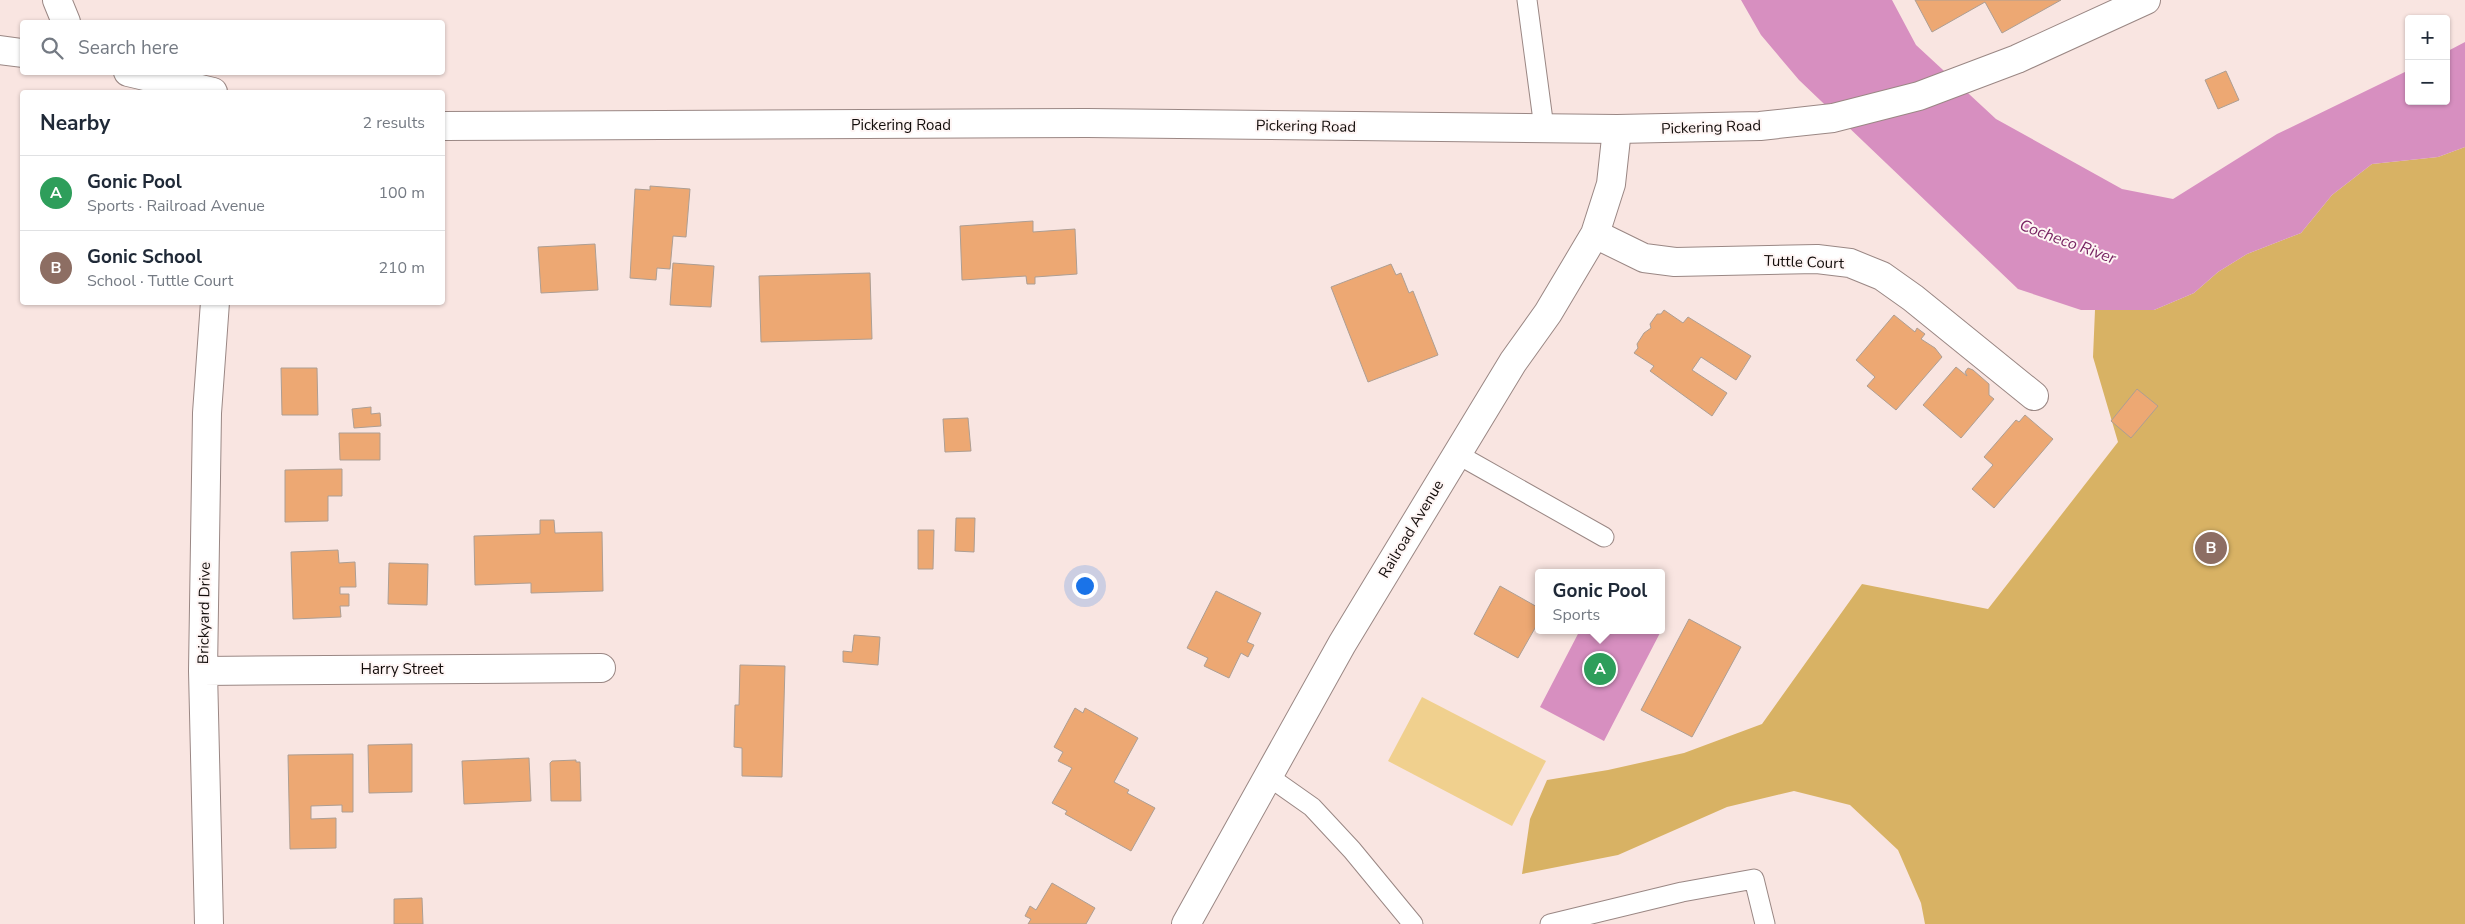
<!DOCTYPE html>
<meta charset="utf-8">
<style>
body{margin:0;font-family:"Nunito Sans",sans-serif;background:#f6f6f7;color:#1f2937}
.controls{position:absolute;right:15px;top:15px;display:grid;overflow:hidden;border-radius:5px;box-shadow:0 1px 4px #0004}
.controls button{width:45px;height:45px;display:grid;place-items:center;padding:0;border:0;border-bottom:1px solid #e0e1e3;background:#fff;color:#1f2937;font:25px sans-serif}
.you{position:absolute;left:1084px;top:585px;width:18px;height:18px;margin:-12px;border:4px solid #fff;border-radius:50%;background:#1a73e8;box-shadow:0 0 0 8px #1a73e833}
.badge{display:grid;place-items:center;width:32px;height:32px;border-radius:50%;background:#d93025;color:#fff;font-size:16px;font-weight:700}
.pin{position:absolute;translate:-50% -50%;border:2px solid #fff;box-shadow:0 1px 5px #0006}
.popup{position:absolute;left:1535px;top:569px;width:130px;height:65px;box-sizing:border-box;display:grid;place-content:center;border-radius:5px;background:#fff;filter:drop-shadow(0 1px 4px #0005);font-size:16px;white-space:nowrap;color:#747a83}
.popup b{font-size:19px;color:#1f2937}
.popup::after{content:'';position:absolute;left:50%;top:100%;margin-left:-10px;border:10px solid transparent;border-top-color:#fff}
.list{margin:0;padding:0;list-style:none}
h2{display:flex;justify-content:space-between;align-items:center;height:65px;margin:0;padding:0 20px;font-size:21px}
h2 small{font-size:16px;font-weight:400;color:#747a83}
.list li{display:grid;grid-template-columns:32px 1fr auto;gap:15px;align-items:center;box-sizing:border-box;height:75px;padding:0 20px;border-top:1px solid #e0e1e3}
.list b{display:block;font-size:19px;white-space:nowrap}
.list p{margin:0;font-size:16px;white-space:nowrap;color:#747a83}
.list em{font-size:16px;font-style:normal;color:#747a83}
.icon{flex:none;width:28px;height:28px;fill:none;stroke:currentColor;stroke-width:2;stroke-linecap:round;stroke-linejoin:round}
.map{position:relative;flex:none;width:2465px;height:924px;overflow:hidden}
.search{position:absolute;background:#fff;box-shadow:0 1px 4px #0004;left:20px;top:20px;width:425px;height:55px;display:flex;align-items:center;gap:12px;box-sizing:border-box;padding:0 18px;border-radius:5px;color:#747a83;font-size:19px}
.panel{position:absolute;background:#fff;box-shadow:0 1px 4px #0004;left:20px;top:90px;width:425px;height:215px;border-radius:5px}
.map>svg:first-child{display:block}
</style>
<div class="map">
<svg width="2465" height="924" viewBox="0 0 2465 924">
<rect width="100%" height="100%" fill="#f9e5e1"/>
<path fill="#f0d08e" d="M 1422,697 L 1546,761 L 1512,826 L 1388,761 Z"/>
<path fill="#d8b264" d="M 2465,147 L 2465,924 L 1925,924 L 1921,903 L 1898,850 L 1850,805 L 1794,791 L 1727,807 L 1618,855 L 1522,874 L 1530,819 L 1547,780 L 1608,770 L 1684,753 L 1762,724 L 1862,584 L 1988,609 L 2118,442 L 2093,357 L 2095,310 L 2154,310 L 2194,293 L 2218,272 L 2247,254 L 2301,233 L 2332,195 L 2372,164 L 2438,157 Z"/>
<path fill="#d78fc0" d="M 1741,0 L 1892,0 L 1916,45 L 1996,119 L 2122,189 L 2173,199 L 2277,134 L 2409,70 L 2409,101 L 2446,101 L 2446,52 L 2465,42 L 2465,147 L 2438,157 L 2372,164 L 2332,195 L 2301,233 L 2247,254 L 2218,272 L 2194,293 L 2154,310 L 2081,310 L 2018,289 L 1799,80 L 1761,35 Z
M 1580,630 L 1661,631 L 1604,741 L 1540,707 Z"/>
<path fill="#eda873" stroke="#ad9e93" d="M 1915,0 L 2061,0 L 2002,33 L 1985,2 L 1932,32 Z
M 2226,71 L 2239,100 L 2218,109 L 2205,80 Z
M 650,186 L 690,189 L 686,237 L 673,236 L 670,269 L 657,268 L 656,280 L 630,278 L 635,189 L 650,190 Z
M 1033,221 L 1033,232 L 1075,229 L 1077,274 L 1035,277 L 1035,284 L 1027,284 L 1026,276 L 962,280 L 960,226 Z
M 595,244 L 598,290 L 541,293 L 538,247 Z
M 673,263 L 714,266 L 711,307 L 670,305 Z
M 1391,264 L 1396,275 L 1401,273 L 1409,293 L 1413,291 L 1438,355 L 1368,382 L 1331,287 Z
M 870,273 L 872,339 L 761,342 L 759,276 Z
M 1664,310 L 1683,323 L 1688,317 L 1751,356 L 1736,380 L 1701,357 L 1692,370 L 1727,393 L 1712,416 L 1650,371 L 1654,366 L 1634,353 L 1638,348 L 1637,344 L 1644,333 L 1651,328 L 1650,324 L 1657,314 L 1661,314 Z
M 1894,315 L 1915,332 L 1917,328 L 1925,334 L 1921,339 L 1935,348 L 1942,357 L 1896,410 L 1867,386 L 1875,377 L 1856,360 Z
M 1956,367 L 1967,376 L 1965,372 L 1968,368 L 1973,370 L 1989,384 L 1989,395 L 1994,399 L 1961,438 L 1923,405 Z
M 281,368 L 317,368 L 318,415 L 282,415 Z
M 2137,389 L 2158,406 L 2131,438 L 2111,421 Z
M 371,407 L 371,414 L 380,413 L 381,426 L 354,428 L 352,409 Z
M 2025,415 L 2053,439 L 1994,508 L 1972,489 L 1993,465 L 1984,457 L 2016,420 L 2019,422 Z
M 968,418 L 971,451 L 945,452 L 943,419 Z
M 339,433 L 380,433 L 380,460 L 340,460 Z
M 342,469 L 342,496 L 328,496 L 328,521 L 285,522 L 285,470 Z
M 956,518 L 975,518 L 974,552 L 955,551 Z
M 540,520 L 554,520 L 555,533 L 602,532 L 603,591 L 531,593 L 531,583 L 475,585 L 474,536 L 540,534 Z
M 918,530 L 934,530 L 933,569 L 918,569 Z
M 338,550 L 339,563 L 355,562 L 356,587 L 340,587 L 340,594 L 349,594 L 349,606 L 340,606 L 341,617 L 293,619 L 291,552 Z
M 389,563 L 428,564 L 427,605 L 388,604 Z
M 1500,586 L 1539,608 L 1539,621 L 1518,658 L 1474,634 Z
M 1216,591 L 1261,613 L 1247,642 L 1254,645 L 1248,657 L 1241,653 L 1229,678 L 1204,666 L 1208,658 L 1187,648 Z
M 1689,619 L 1741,647 L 1692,737 L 1641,710 Z
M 854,635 L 880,637 L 878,665 L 843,662 L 843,651 L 852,652 Z
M 740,665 L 785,666 L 782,777 L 742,776 L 742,748 L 734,747 L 735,705 L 739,705 Z
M 1075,708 L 1083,713 L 1085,708 L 1138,738 L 1114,782 L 1129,790 L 1127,793 L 1155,808 L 1131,851 L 1065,814 L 1067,811 L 1052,803 L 1072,768 L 1058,761 L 1063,752 L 1054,747 Z
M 412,744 L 412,792 L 369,793 L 368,745 Z
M 353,754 L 353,812 L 342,812 L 342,805 L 311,806 L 311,819 L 336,818 L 336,848 L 290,849 L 288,755 Z
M 529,758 L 531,801 L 464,804 L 462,761 Z
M 576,760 L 576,762 L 580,762 L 581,801 L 551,801 L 550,763 L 552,761 Z
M 1052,883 L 1095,908 L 1086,924 L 1028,924 L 1031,919 L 1025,916 L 1030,906 L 1036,910 Z
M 422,898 L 423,924 L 394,924 L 394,899 Z"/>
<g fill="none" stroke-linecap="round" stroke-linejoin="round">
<g stroke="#9a8784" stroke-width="21">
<path id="lane" d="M 1527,0 L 1544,128
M 1457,454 L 1604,537
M 1268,776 L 1312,807 L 1352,850 L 1413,924
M 1550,924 L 1682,892 L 1754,879 L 1765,924"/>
</g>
<g stroke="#9a8784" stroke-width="30">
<path id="street" d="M 57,0 L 66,22
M 1595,234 L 1644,258 L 1675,262 L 1817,259 L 1850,263 L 1882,276 L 1913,298 L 2034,396
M 203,671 L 601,668
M 209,924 L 203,671 L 207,413 L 215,302
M 1186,924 L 1342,644 L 1513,362 L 1548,313 L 1595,234 L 1611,184 L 1617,129"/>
</g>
<g stroke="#9a8784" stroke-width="30">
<path id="secondary" d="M 0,50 L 22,53
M 128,72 L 213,92
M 442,126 L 1087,123 L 1617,129 L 1760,126 L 1833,118 L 1919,96 L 2017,59 L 2146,0"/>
</g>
<use href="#lane" stroke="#fff" stroke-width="19"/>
<use href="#street" stroke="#fff" stroke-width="28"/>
<use href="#secondary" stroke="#fff" stroke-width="28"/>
</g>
<g text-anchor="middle" stroke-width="4" stroke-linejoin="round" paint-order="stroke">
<g font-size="15" fill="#120c0a" stroke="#fef5f4">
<text x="901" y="130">Pickering Road</text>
<text transform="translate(1306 126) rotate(1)" y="5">Pickering Road</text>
<text transform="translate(1711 127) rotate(-2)" y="5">Pickering Road</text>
<text transform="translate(1804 262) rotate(2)" y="5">Tuttle Court</text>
<text transform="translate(1411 529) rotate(-59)" y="5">Railroad Avenue</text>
<text transform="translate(204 613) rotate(-89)" y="5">Brickyard Drive</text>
<text x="402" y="674">Harry Street</text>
</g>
<g font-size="16" font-style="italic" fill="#782563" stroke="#fef5f4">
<text transform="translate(2068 241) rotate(20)" y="6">Cocheco River</text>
</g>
</g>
</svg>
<div class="controls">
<button>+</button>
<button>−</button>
</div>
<div class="you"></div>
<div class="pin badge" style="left:1600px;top:669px;background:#2e9e5b">A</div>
<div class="popup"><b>Gonic Pool</b>Sports</div>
<div class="pin badge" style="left:2211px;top:548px;background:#8d6e63">B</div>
<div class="search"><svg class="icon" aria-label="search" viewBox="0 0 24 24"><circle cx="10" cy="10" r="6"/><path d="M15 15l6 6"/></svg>Search here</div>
<section class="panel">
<h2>Nearby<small>2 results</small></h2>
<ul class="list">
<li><span class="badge" style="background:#2e9e5b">A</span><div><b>Gonic Pool</b><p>Sports · Railroad Avenue</p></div><em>100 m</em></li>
<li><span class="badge" style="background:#8d6e63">B</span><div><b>Gonic School</b><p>School · Tuttle Court</p></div><em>210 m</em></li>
</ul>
</section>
</div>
